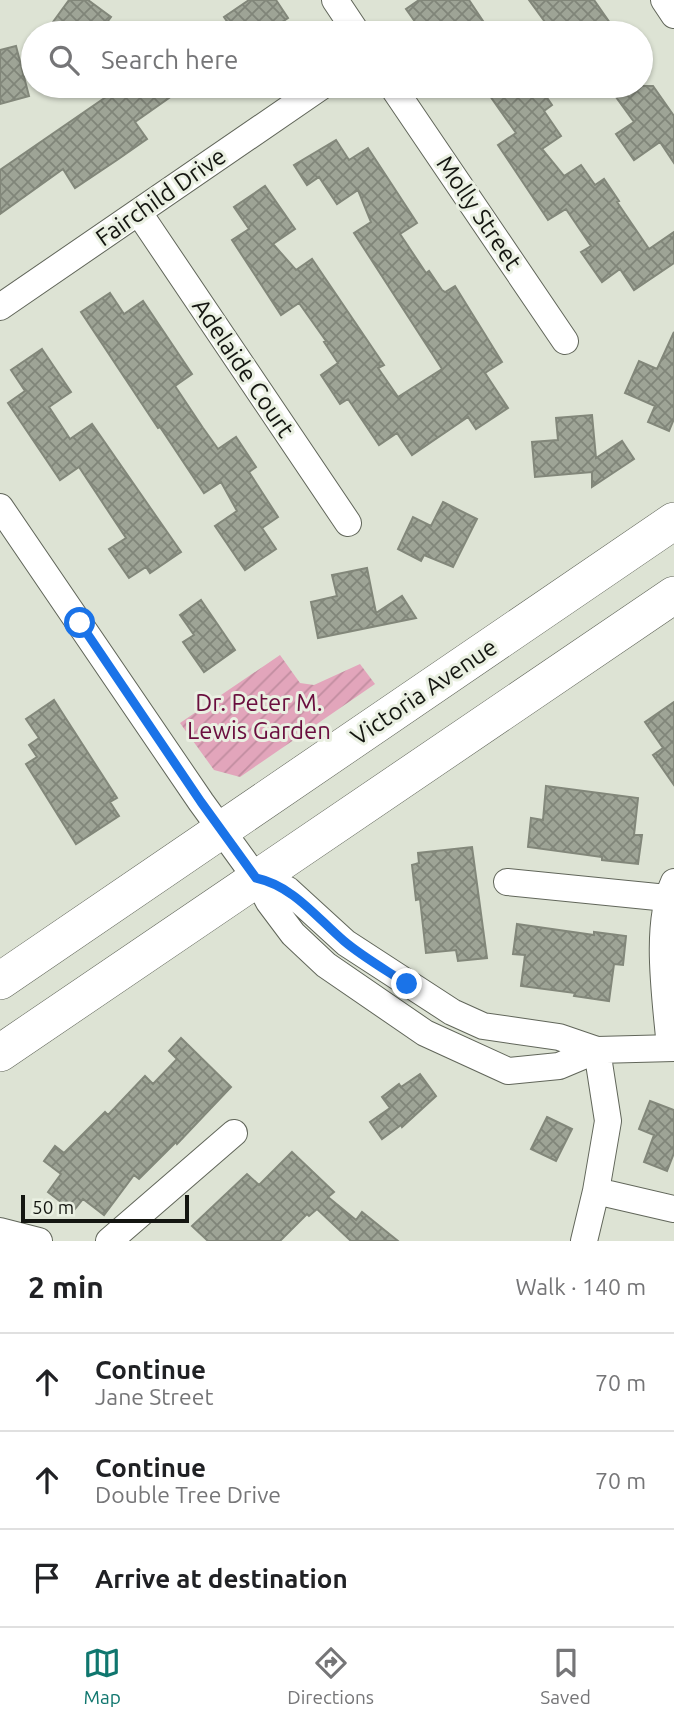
<!DOCTYPE html>
<meta charset="utf-8">
<style>
body{margin:0;font-family:Ubuntu,sans-serif;background:#f2f2f2;color:#202124}
.scale{position:absolute;left:21px;bottom:18px;width:168px;box-sizing:border-box;padding-left:7px;border:4px solid #141611;border-top:0;font-size:19px;line-height:24px;white-space:nowrap;color:#141611;-webkit-text-stroke:5px #eaf0e2;paint-order:stroke}
.stop{position:absolute;width:21px;height:21px;margin:-16px;border:5px solid #1a73e8;border-radius:50%;background:#fff}
.stop.end{background:#1a73e8;border-color:#fff;box-shadow:0 2px 7px #0008}
.list{margin:0;padding:0;list-style:none}
h2{display:flex;justify-content:space-between;align-items:center;height:91px;margin:0;padding:0 28px;font-size:30px}
h2 small{font-size:23px;font-weight:400;color:#757577}
.list li{display:grid;grid-template-columns:46px 1fr auto;gap:21px;align-items:center;box-sizing:border-box;height:98px;padding:0 28px;border-top:2px solid #e0e0e0}
.list b{display:block;font-size:26px;white-space:nowrap}
.list p{margin:0;font-size:23px;white-space:nowrap;color:#757577}
.list em{font-size:23px;font-style:normal;color:#757577}
.icon{flex:none;width:38px;height:38px;fill:none;stroke:currentColor;stroke-width:2;stroke-linecap:round;stroke-linejoin:round}
.map{position:relative;flex:none;width:674px;height:1241px;overflow:hidden}
.search{position:absolute;background:#fff;box-shadow:0 2px 5px #0004;left:21px;right:21px;top:21px;height:77px;display:flex;align-items:center;gap:18px;box-sizing:border-box;padding:0 24px;border-radius:38px;color:#757577;font-size:26px}
.sheet{height:385px;background:#fff}
nav{display:flex;justify-content:space-around;align-items:center;box-sizing:border-box;height:98px;border-top:2px solid #e0e0e0;background:#fff;font-size:19px;color:#757577}
nav a{display:grid;justify-items:center;gap:4px}
nav .on{color:#0f766e}
.map>svg:first-child{display:block}
</style>
<div class="map">
<svg width="674" height="1241" viewBox="0 0 674 1241">
<defs>
<pattern id="garden-furrows" width="10" height="10" patternUnits="userSpaceOnUse" patternTransform="scale(1.75)"><rect width="10" height="10" fill="#e2a5bb"/><path d="M-1 1l2-2M0 10L10 0M9 11l2-2" fill="none" stroke="#c18da0"/></pattern>
<pattern id="building-cross-hatch" width="8" height="8" patternUnits="userSpaceOnUse" patternTransform="scale(1.75)"><rect width="8" height="8" fill="#9ea496"/><path d="M0 0l8 8M0 8l8-8" fill="none" stroke="#808579"/></pattern>
</defs>
<rect width="100%" height="100%" fill="#dde3d4"/>
<path fill="url(#garden-furrows)" d="M 280,655 L 300,683 L 314,685 L 360,664 L 375,684 L 240,777 L 214,770 L 180,723 Z"/>
<path fill="url(#building-cross-hatch)" stroke="#82877a" stroke-width="2" d="M 69,0 L 88,0 L 111,17 L 99,33 L 45,33 Z
M 249,0 L 276,0 L 288,18 L 266,33 L 235,33 L 224,17 Z
M 419,0 L 469,0 L 491,33 L 423,33 L 406,9 Z
M 529,0 L 594,0 L 617,33 L 553,33 Z
M 16,46 L 29,96 L 0,104 L 0,50 Z
M 122,86 L 186,86 L 135,122 L 147,139 L 117,160 L 75,188 L 63,169 L 0,214 L 0,170 Z
M 483,86 L 539,86 L 552,105 L 544,111 L 561,136 L 542,149 L 564,176 L 581,165 L 595,185 L 604,179 L 619,201 L 617,202 L 649,249 L 674,232 L 674,263 L 634,290 L 620,269 L 602,282 L 581,252 L 591,246 L 566,209 L 548,220 L 498,145 L 516,133 Z
M 608,86 L 653,86 L 674,116 L 674,163 L 660,142 L 634,160 L 616,134 L 634,122 Z
M 336,140 L 349,160 L 368,148 L 417,223 L 400,234 L 426,273 L 429,271 L 442,290 L 445,292 L 455,286 L 502,362 L 485,373 L 508,408 L 476,429 L 468,417 L 412,455 L 397,433 L 379,445 L 348,399 L 340,404 L 321,375 L 338,363 L 324,342 L 326,341 L 299,303 L 281,315 L 232,240 L 249,229 L 234,207 L 265,186 L 295,229 L 273,244 L 296,270 L 312,259 L 384,365 L 378,368 L 398,397 L 442,369 L 354,233 L 371,222 L 358,190 L 337,204 L 319,177 L 307,185 L 294,165 Z
M 110,293 L 124,314 L 143,301 L 192,374 L 175,386 L 203,428 L 218,449 L 236,437 L 256,467 L 249,472 L 278,517 L 262,528 L 276,549 L 245,570 L 215,526 L 237,511 L 221,482 L 204,493 L 160,427 L 158,428 L 81,312 Z
M 674,332 L 674,419 L 669,431 L 648,422 L 655,406 L 625,393 L 639,361 L 657,369 Z
M 42,349 L 71,392 L 49,407 L 70,439 L 92,424 L 181,552 L 150,573 L 146,567 L 129,578 L 109,549 L 126,538 L 79,467 L 60,480 L 8,403 L 25,391 L 11,370 Z
M 592,415 L 596,458 L 622,441 L 634,459 L 592,487 L 592,472 L 535,477 L 532,442 L 558,440 L 556,418 Z
M 443,502 L 477,519 L 453,567 L 424,555 L 421,561 L 398,549 L 413,517 L 431,526 Z
M 367,568 L 376,613 L 402,596 L 416,618 L 318,638 L 311,602 L 337,596 L 332,575 Z
M 201,600 L 235,650 L 204,672 L 183,642 L 194,635 L 180,615 Z
M 54,700 L 117,798 L 110,802 L 119,816 L 76,844 L 26,764 L 37,757 L 29,745 L 39,738 L 26,719 Z
M 674,702 L 674,785 L 653,755 L 663,748 L 645,722 Z
M 546,786 L 638,798 L 634,835 L 642,835 L 638,864 L 602,860 L 602,857 L 528,847 L 531,818 L 543,820 Z
M 472,847 L 487,958 L 458,961 L 456,950 L 426,953 L 420,899 L 416,900 L 412,865 L 419,863 L 418,853 Z
M 517,924 L 594,935 L 594,932 L 626,936 L 623,965 L 614,964 L 609,1001 L 574,996 L 575,993 L 521,986 L 525,955 L 513,954 Z
M 181,1038 L 231,1087 L 177,1144 L 176,1142 L 139,1179 L 134,1175 L 104,1215 L 83,1199 L 75,1209 L 72,1207 L 70,1209 L 48,1192 L 61,1174 L 44,1161 L 55,1146 L 64,1153 L 105,1112 L 108,1115 L 145,1076 L 153,1084 L 177,1059 L 169,1051 Z
M 420,1074 L 436,1096 L 402,1127 L 401,1125 L 382,1139 L 370,1122 L 390,1108 L 382,1097 L 399,1084 L 401,1087 Z
M 650,1101 L 674,1110 L 674,1153 L 667,1171 L 644,1162 L 654,1135 L 639,1129 Z
M 547,1117 L 572,1129 L 556,1161 L 531,1149 Z
M 292,1152 L 334,1192 L 328,1197 L 356,1220 L 362,1212 L 398,1241 L 351,1241 L 317,1209 L 309,1216 L 307,1214 L 280,1241 L 208,1241 L 192,1226 L 247,1174 L 259,1185 Z"/>
<g fill="none" stroke-linecap="round" stroke-linejoin="round">
<g stroke="#61665a" stroke-width="28">
<path id="minor" d="M 335,0 L 357,33
M 664,0 L 674,15
M 392,86 L 565,341
M 139,213 L 348,523
M 0,307 L 322,86
M 0,507 L 201,802 L 256,878 L 269,902 L 293,934 L 326,965 L 425,1033 L 508,1071 L 559,1066 L 597,1050 L 674,1048
M 256,878 L 273,882 L 288,890 L 346,943 L 452,1012 L 483,1026 L 559,1037 L 597,1050
M 507,882 L 667,898
M 670,1048 C 666,1000 654,926 674,882
M 596,1191 L 674,1209
M 0,1231 L 39,1241
M 109,1241 L 234,1133
M 584,1241 L 596,1191 L 608,1121 L 597,1050"/>
</g>
<g stroke="#61665a" stroke-width="38">
<path id="secondary" d="M 0,981 L 674,521
M 0,1053 L 674,595"/>
</g>
<use href="#minor" stroke="#fff" stroke-width="26"/>
<use href="#secondary" stroke="#fff" stroke-width="37"/>
</g>
<g fill="none" stroke-linecap="round" stroke-linejoin="round">
<path stroke="#1a73e8" stroke-width="9" d="M 80,623 L 201,802 L 256,878 C 293,886 316,917 344,941 C 363,957 386,970 407,984"/>
</g>
<g text-anchor="middle" stroke-width="6" stroke-linejoin="round" paint-order="stroke">
<g font-size="24" fill="#141611" stroke="#eaf0e2">
<text transform="translate(161 197) rotate(-35)" y="8">Fairchild Drive</text>
<text transform="translate(479 213) rotate(56)" y="8">Molly Street</text>
<text transform="translate(243 368) rotate(56)" y="8">Adelaide Court</text>
<text transform="translate(424 692) rotate(-34)" y="8">Victoria Avenue</text>
</g>
<g font-size="24" fill="#6a0e3e" stroke="#eaf0e2">
<text x="259" y="711">Dr. Peter M.<tspan x="259" dy="28">Lewis Garden</tspan></text>
</g>
</g>
</svg>
<div class="scale">50 m</div>
<div class="stop" style="left:80px;top:623px"></div>
<div class="stop end" style="left:407px;top:984px"></div>
<div class="search"><svg class="icon" aria-label="search" viewBox="0 0 24 24"><circle cx="10" cy="10" r="6"/><path d="M15 15l6 6"/></svg>Search here</div>
</div>
<section class="sheet">
<h2>2 min<small>Walk · 140 m</small></h2>
<ul class="list">
<li><svg class="icon" aria-label="ahead" viewBox="0 0 24 24"><path d="M12 20V5M6 11l6-6 6 6"/></svg><div><b>Continue</b><p>Jane Street</p></div><em>70 m</em></li>
<li><svg class="icon" aria-label="ahead" viewBox="0 0 24 24"><path d="M12 20V5M6 11l6-6 6 6"/></svg><div><b>Continue</b><p>Double Tree Drive</p></div><em>70 m</em></li>
<li><svg class="icon" aria-label="arrive" viewBox="0 0 24 24"><path d="M6 21V4h12l-3 4 3 4H6"/></svg><div><b>Arrive at destination</b></div></li>
</ul>
</section>
<nav>
<a class="on"><svg class="icon" aria-label="map" viewBox="0 0 24 24"><path d="M3 6l6-2 6 2 6-2v14l-6 2-6-2-6 2zM9 4v14M15 6v14"/></svg>Map</a>
<a><svg class="icon" aria-label="directions" viewBox="0 0 24 24"><path d="M12 3l9 9-9 9-9-9zM9 14v-3h6M13 9l2 2-2 2"/></svg>Directions</a>
<a><svg class="icon" aria-label="saved" viewBox="0 0 24 24"><path d="M7 4h10v16l-5-4-5 4z"/></svg>Saved</a>
</nav>
